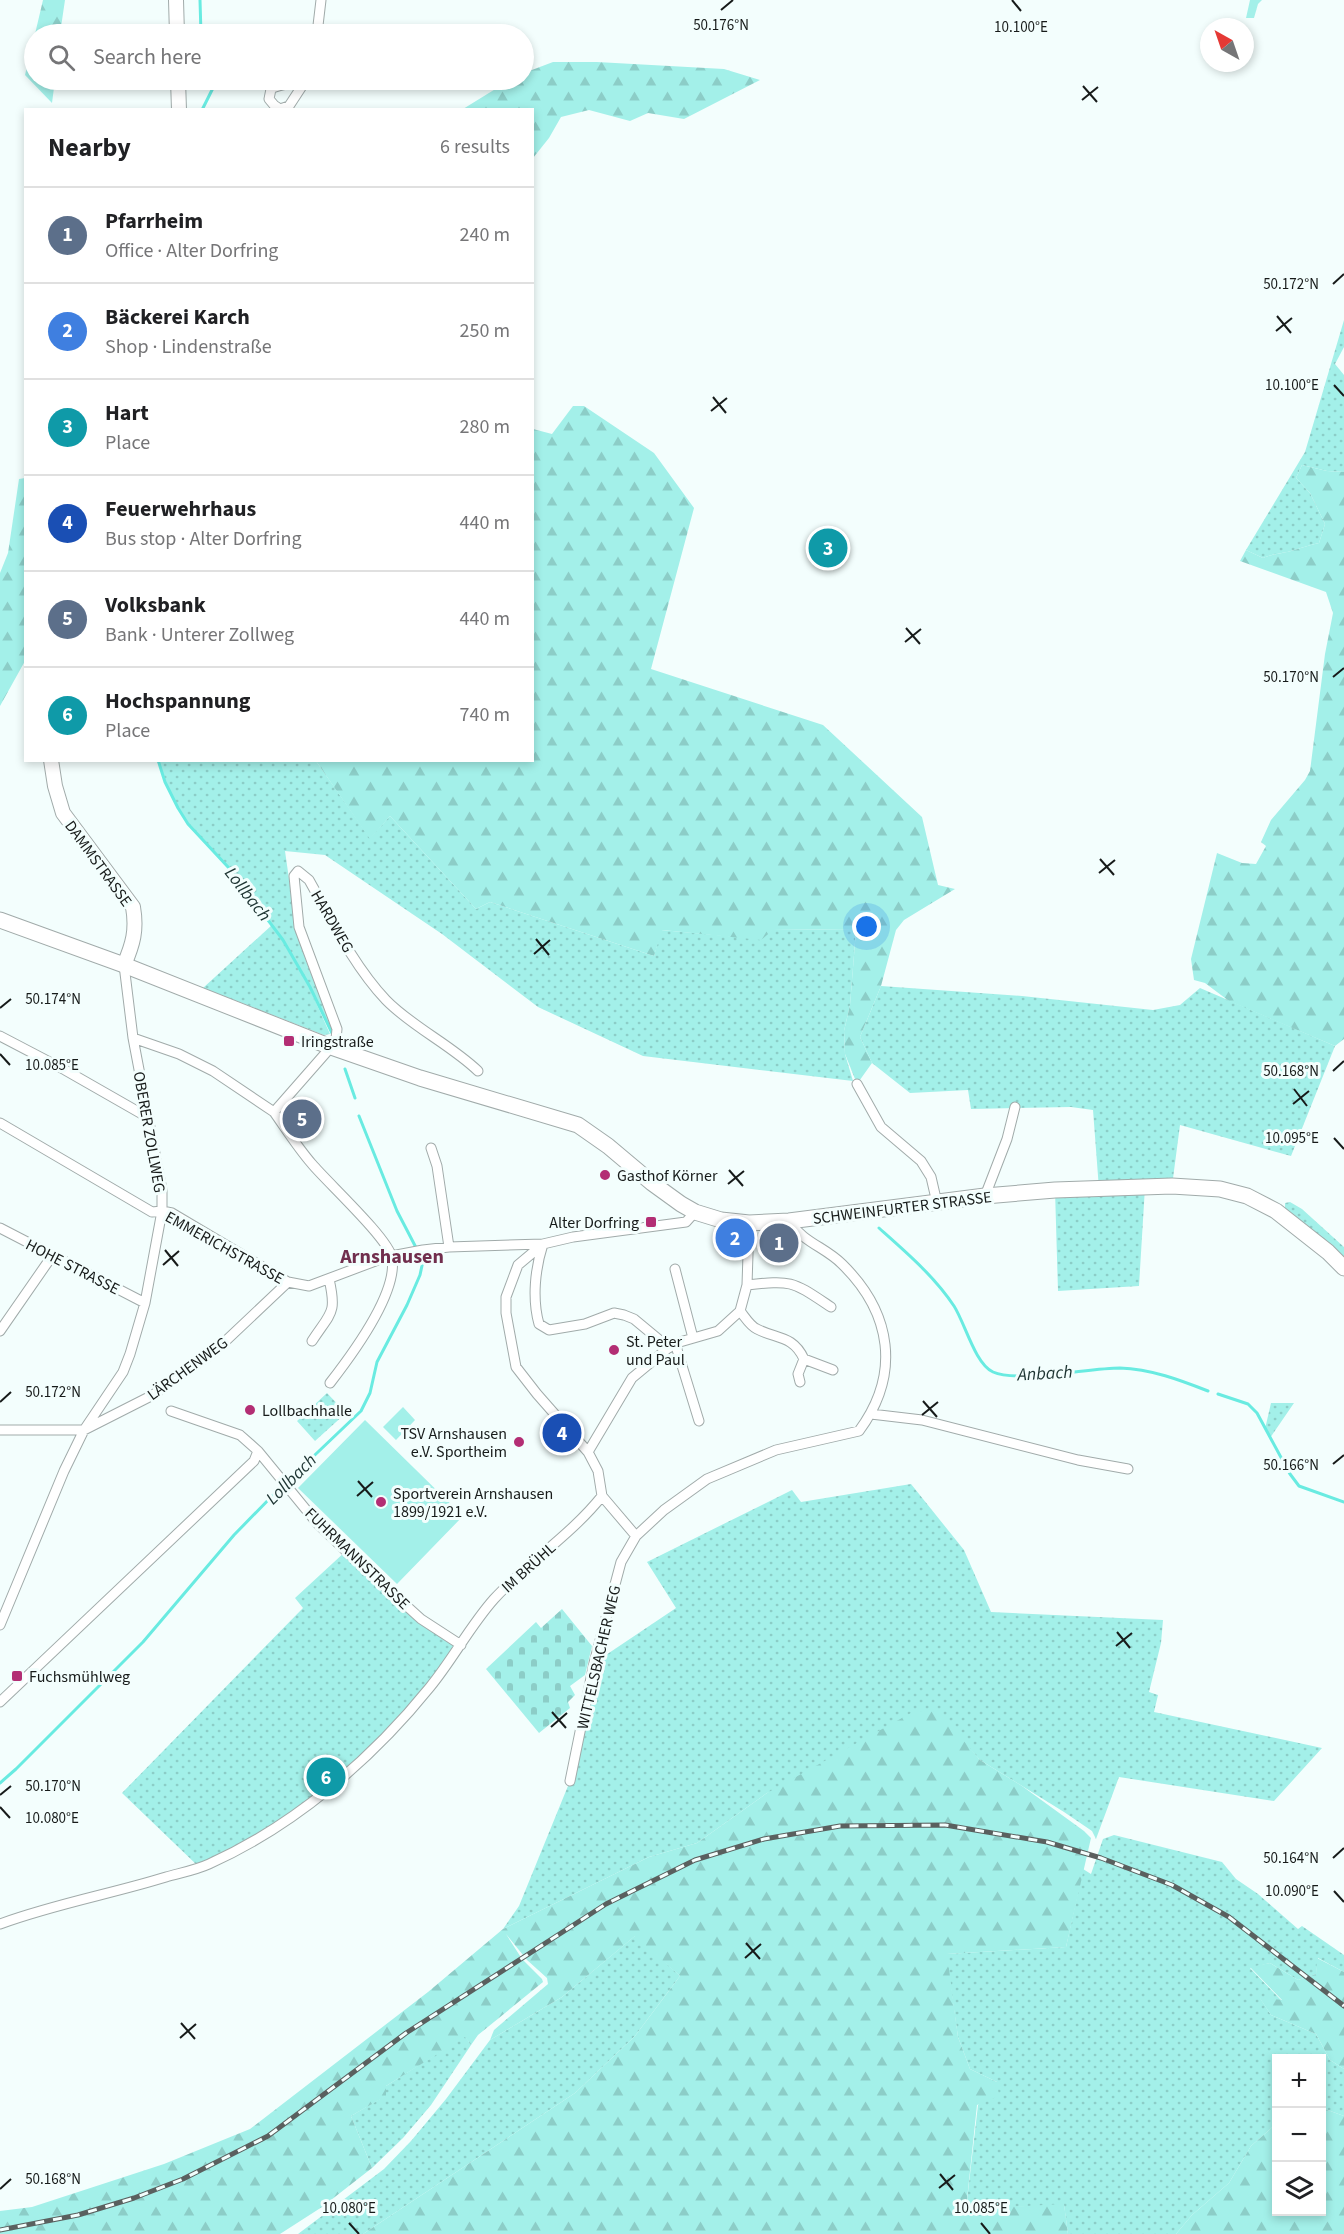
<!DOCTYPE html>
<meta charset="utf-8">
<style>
body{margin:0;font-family:"Source Sans 3",sans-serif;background:#f6f6f6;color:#202124}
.controls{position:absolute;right:18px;bottom:18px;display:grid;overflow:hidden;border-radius:0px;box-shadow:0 3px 9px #0003}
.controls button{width:54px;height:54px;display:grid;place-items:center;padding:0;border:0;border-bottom:2px solid #e0e0e0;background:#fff;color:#202124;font:30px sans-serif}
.compass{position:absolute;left:1200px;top:18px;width:54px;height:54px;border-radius:50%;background:#fff;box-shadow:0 3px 9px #0003;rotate:320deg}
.you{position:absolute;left:867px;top:927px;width:21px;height:21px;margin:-15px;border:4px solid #fff;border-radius:50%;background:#1a73e8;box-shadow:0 0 0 9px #1a73e833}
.badge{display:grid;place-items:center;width:39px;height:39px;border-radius:50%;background:#b32e74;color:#fff;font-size:20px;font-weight:700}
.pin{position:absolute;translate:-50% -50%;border:3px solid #fff;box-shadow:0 2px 6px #0006}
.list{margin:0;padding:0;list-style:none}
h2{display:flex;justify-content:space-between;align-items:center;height:78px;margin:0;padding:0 24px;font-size:26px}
h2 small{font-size:20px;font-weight:400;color:#757577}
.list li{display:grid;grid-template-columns:39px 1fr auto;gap:18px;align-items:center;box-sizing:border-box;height:96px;padding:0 24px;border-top:2px solid #e0e0e0}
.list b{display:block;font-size:22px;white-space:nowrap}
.list p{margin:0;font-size:20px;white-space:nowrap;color:#757577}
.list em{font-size:20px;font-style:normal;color:#757577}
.icon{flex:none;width:33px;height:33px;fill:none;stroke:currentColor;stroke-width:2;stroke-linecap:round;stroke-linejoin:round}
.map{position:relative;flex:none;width:1344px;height:2234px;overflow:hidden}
.search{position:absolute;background:#fff;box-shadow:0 3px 9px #0003;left:24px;top:24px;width:510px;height:66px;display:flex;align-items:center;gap:15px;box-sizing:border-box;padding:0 21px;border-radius:33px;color:#757577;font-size:22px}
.panel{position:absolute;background:#fff;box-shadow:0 3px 9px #0003;left:24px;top:108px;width:510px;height:654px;border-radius:0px}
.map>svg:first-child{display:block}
</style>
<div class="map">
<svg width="1344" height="2234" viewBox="0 0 1344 2234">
<defs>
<pattern id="grass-dots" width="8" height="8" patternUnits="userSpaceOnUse" patternTransform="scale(1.5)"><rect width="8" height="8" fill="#a3f0e9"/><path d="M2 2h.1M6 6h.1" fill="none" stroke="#8ccdc7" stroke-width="1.8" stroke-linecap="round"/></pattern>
<pattern id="forest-firs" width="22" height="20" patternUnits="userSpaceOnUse" patternTransform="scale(1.5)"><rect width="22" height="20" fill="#a3f0e9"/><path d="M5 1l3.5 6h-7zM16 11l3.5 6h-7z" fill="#8ccdc7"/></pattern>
<pattern id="cemetery-stones" width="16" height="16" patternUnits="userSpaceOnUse" patternTransform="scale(1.5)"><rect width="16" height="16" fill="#a3f0e9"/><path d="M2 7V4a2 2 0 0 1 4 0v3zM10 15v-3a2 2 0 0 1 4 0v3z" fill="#8ccdc7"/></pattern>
</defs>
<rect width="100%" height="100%" fill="#f3fefd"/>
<path fill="url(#grass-dots)" d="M 1344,320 L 1344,347 L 1335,364 L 1344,375 L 1344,472 L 1327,471 L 1302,465 L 1296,478 L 1310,493 L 1325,524 L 1319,543 C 1309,545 1301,548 1291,551 C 1281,554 1275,553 1263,558 L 1246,550 L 1305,452 Z
M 158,761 L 316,761 L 370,838 L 390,816 L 476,909 L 490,902 L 654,956 L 661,930 L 760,939 L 773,929 L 856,930 L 850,1005 L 844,1031 L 845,1054 L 853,1081 L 643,1056 L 538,1007 L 442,934 L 325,855 L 285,851 L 296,928 L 305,958 L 333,1031 L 332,1033 L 310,987 L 280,936 L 309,987 L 330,1034 L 324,1035 L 203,988 L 272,925 L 228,867 L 188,824 L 178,808 L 165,782 Z
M 881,986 L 1022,996 L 1153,1010 L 1180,1005 L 1200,988 L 1335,1046 L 1291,1156 L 1180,1125 L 1172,1186 L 1145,1187 L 1139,1286 L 1058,1291 L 1055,1190 L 1099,1189 L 1093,1110 L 1071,1107 L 971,1109 L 968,1090 L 910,1093 L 872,1063 L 860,1037 Z
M 1290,1202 L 1302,1209 L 1344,1247 L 1344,1260 L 1285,1209 L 1285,1203 Z
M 327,1393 L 346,1413 L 315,1441 L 297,1421 Z
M 1271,1403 L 1294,1403 L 1270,1438 L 1265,1429 Z
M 911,1484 L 964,1550 L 991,1612 L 1163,1620 L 1161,1643 L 1149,1692 L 1158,1695 L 1154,1712 L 1322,1748 L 1274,1801 L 1119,1777 L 1096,1839 L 1092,1831 L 1064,1812 L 980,1760 L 964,1742 L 767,1793 L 697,1843 L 649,1857 L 503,1929 L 519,1906 L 570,1781 L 594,1663 L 676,1608 L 647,1562 L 792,1490 L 801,1502 Z
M 346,1551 L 401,1599 L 461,1645 L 368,1756 L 278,1828 L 199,1867 L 122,1793 L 303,1608 L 295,1598 Z
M 1114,1835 L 1222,1862 L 1236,1879 L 1258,1894 L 1298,1929 L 1302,1926 L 1344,1955 L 1344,1972 L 1318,1958 L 1316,1974 L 1298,1980 L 1270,1963 L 1250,1968 L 1282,2001 L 1260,1998 L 1271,2015 L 1316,2034 L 1330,2060 L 1344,2069 L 1344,2116 L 1322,2108 L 1322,2058 L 1276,2058 L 1276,2124 L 1251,2146 L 1229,2183 L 1192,2215 L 1176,2234 L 1068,2234 L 1064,2205 L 966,2209 L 978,2105 L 997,2082 L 970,2069 L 958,2037 L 946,1954 L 1066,1947 L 1083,1869 L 1091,1874 L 1103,1839 Z
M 636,1935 L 680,1976 L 635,2036 L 575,2093 L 363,2234 L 298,2234 L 384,2169 L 411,2141 L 446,2099 L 490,2040 L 562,1997 Z
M 465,2036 L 471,2045 L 431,2105 L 403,2138 L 372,2168 L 351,2116 L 385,2096 L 386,2086 Z"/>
<path fill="url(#forest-firs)" d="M 43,0 L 65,0 L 60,34 L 35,34 Z
M 1250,0 L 1262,0 L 1258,4 L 1254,18 L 1246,18 Z
M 34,36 L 34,80 L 55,80 L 52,103 L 25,75 Z
M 553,62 L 597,62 L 724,69 L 760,80 L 684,119 L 648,113 L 630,121 L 589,110 L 561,117 L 549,138 L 533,158 L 532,110 L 463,109 L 510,80 L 524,80 L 524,73 Z
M 573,406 L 584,406 L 654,453 L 694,508 L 651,669 L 823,725 L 922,817 L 938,885 L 955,889 L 904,920 L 896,930 L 881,986 L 860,1037 L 872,1063 L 857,1084 L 845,1054 L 844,1031 L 850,1005 L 856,930 L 774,929 L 761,940 L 662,930 L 654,956 L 490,902 L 476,909 L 390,816 L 370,839 L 316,761 L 532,760 L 533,429 L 552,434 Z
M 1302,465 L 1327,471 L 1344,472 L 1344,1039 L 1335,1046 L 1229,1001 L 1205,983 L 1194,980 L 1191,959 L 1217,853 L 1242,863 L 1256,864 L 1266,846 L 1261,842 L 1271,820 L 1305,780 L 1310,771 L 1325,654 L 1333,613 L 1326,592 L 1240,561 L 1246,550 L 1263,558 C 1274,553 1282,554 1291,551 C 1301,548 1309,545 1319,543 L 1325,524 L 1310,493 L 1296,478 Z
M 25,478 L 25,661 L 0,706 L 0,573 L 8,553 L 19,479 Z
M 928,1710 L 941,1713 L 980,1760 L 1022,1786 L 1084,1831 L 1091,1838 L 1066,1947 L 947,1954 L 958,2037 L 970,2069 L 997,2082 L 999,2096 L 977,2105 L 966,2209 L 1064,2204 L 1068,2234 L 363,2234 L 575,2093 L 635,2036 L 680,1976 L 635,1936 L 562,1997 L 490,2040 L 494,2030 L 548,1984 L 547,1978 L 527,1960 L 506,1934 L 522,1959 L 542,1979 L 543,1982 L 478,2035 L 471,2045 L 465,2037 L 386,2086 L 386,2096 L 351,2116 L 372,2168 L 322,2207 L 280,2234 L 0,2234 L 0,2211 L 32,2207 L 164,2164 L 250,2129 L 428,1992 L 503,1929 L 649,1857 L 697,1843 L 767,1793 L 911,1713 Z
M 1317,1958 L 1344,1972 L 1344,2069 L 1330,2060 L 1316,2034 L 1271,2015 L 1259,1997 L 1282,2000 L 1250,1967 L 1270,1963 L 1298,1980 L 1316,1974 Z
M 1322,2108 L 1344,2116 L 1344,2234 L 1176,2234 L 1192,2215 L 1229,2183 L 1251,2146 L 1276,2124 L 1276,2212 L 1322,2212 Z"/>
<path fill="url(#cemetery-stones)" d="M 562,1609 L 592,1646 L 585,1675 L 570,1686 L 575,1695 L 568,1702 L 570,1708 L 539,1733 L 486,1669 L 536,1622 L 541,1628 Z"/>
<path fill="#a3f0e9" d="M 403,1407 L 415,1420 L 396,1440 L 383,1427 Z
M 365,1420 L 463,1516 L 397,1584 L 298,1488 Z"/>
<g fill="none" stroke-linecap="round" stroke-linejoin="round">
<path stroke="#69ebe1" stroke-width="3" d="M 200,0 L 201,34
M 202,110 L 213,88 L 211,80
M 158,760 L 165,782 L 178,808 L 188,824 L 228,867 L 283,940 L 310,987 L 332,1033
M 345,1069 L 355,1098
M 879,1228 C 906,1252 934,1276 954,1306 C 965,1323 975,1364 993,1372 C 1018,1383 1089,1368 1120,1368 C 1151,1369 1180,1380 1208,1391
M 1218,1394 L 1248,1404 L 1257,1413 L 1290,1474 L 1299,1486 L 1344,1502
M 0,1783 L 16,1769 L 143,1642 L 234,1535 L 276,1492 L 361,1411 L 370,1393 L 377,1362 L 407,1305 L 420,1275 L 423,1261 L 397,1211 L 359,1116"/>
<g stroke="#a1abaa" stroke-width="11">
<path id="street" d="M 317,34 L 321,0
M 299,80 C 291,85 281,83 271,89 L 269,99 L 274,105 L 280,109 L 289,106 L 306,80
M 0,1036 L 65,1070 L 149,1118
M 133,1038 L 179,1054 L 213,1071 L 274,1112
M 857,1084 L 881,1127 L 921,1161 L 931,1177 L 937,1203
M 0,1123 L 152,1212 L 162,1211 L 172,1213 L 288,1282 L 309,1286 L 386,1257 L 423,1250 L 449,1247 L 543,1244 C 535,1269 532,1299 539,1324 L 549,1330 L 585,1324 L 614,1313 L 624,1315 L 634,1319 L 669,1348
M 431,1148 L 437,1166 L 449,1247
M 985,1196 L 1007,1139 L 1015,1107
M 695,1212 L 686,1222 L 573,1237 L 543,1244 L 518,1265 L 506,1297 L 506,1313 L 516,1367 L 537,1394 L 588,1452 L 598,1471 L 602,1496 L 636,1536 L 664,1510 L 707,1479 L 776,1450 L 859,1431 C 901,1374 892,1313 842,1264 C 825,1247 804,1243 789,1221
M 0,1228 L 145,1303
M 675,1269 L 693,1338
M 747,1285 C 793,1280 792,1281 831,1307
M 740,1311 C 745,1317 750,1326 757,1329 C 776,1339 793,1335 804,1359 L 833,1370
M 0,1331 L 52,1256
M 312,1341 C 331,1312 337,1314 329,1279
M 675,1343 L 699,1421
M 800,1382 L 798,1374 L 804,1359
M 330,1383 C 351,1356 398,1293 392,1258 C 389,1239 327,1182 312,1164 C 298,1148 286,1129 274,1112 L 331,1047 L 336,1039 L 337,1029 L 299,927 L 294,876 L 298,871 L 309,880 C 332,921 354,966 386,1000 C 411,1026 451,1045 478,1071
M 171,1411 L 240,1435 L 258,1451 L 317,1523 L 346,1551 L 421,1619 L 461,1645
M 871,1414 L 922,1420 L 1078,1460 L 1128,1469
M 0,1430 L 84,1430 L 153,1395 L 215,1351 L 288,1282
M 588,1452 L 632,1378 L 673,1344 L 718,1331 L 740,1311 L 747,1285 L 749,1223
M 0,1625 L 64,1471 L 84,1430 L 123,1372 L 130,1354 L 145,1303 L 162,1211 L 162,1190 L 133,1038 L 124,965
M 0,1702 L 254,1461 L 258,1451
M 570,1781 L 594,1663 L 621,1562 L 636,1536
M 0,1924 C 54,1904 111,1894 166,1877 C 180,1873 196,1870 209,1864 C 294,1826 372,1759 430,1687 C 453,1659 470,1626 494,1599 C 528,1562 571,1535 602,1496"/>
</g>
<g stroke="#a1abaa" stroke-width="16">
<path id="secondary" d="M 176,0 L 177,34
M 178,80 L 179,110
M 51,760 L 55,786 L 63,813 L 133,907 C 137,930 133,944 124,965"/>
</g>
<g stroke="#a1abaa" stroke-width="17">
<path id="primary" d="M 0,920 L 124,965 L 331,1047 L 420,1078 L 578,1125 L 608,1146 L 652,1183 L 681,1204 L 695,1212 L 721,1220 L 749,1223 L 789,1221 L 985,1196 L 1055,1190 L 1172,1186 L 1220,1189 L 1247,1196 L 1276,1211 L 1328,1252 L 1344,1268"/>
</g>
<use href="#street" stroke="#fff" stroke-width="9"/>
<use href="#secondary" stroke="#fff" stroke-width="14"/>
<use href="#primary" stroke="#fff" stroke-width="15"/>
<g stroke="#5a605f" stroke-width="5">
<path id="rail" d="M 0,2230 L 78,2215 L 134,2198 L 183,2179 L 268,2136 L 406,2033 L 606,1904 L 695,1860 L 764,1839 L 840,1826 L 945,1825 L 1047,1842 L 1101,1858 L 1172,1885 L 1229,1917 L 1344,2006"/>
</g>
<use href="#rail" stroke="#f3fefd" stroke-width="3" stroke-dasharray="9" stroke-linecap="butt"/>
</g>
<path fill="none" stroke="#171b1a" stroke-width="2" d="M 1012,0 L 1021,11M 721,10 L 733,0M 1083,86 L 1097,102M 1082,100 L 1098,87M 1333,284 L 1344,274M 1277,316 L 1291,333M 1276,331 L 1292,318M 1334,385 L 1344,396M 713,397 L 726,413M 711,411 L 727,398M 906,628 L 920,644M 905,642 L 921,629M 1333,677 L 1344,668M 1100,859 L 1114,875M 1099,873 L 1115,860M 536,939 L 549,955M 534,954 L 550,940M 0,1008 L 11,999M 0,1054 L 10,1065M 1333,1071 L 1344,1061M 1294,1089 L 1307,1106M 1293,1104 L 1309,1091M 1334,1138 L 1344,1149M 729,1170 L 743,1186M 728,1184 L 744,1171M 165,1250 L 178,1266M 163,1265 L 179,1251M 923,1401 L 937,1417M 0,1402 L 11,1392M 922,1415 L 938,1402M 1333,1464 L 1344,1455M 358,1481 L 372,1497M 357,1496 L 373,1482M 1117,1632 L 1130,1648M 1116,1646 L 1132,1633M 552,1712 L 566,1728M 551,1727 L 567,1713M 0,1795 L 11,1786M 0,1807 L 10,1818M 1333,1858 L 1344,1848M 1334,1891 L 1344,1902M 746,1943 L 760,1959M 745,1958 L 761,1944M 181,2023 L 195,2039M 180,2038 L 196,2024M 940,2174 L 953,2190M 939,2188 L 955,2175M 0,2189 L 11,2179M 349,2223 L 359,2234M 981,2223 L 990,2234"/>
<g fill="#b32e74" stroke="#f3fefd" stroke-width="2">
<rect x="283" y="1035" width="12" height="12" rx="3"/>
<circle cx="605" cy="1175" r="6"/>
<rect x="645" y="1216" width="12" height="12" rx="3"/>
<circle cx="614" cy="1350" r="6"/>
<circle cx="250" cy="1410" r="6"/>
<circle cx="519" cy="1442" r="6"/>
<circle cx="381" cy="1502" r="6"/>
<rect x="11" y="1670" width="12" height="12" rx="3"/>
</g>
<g text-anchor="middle" stroke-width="6" stroke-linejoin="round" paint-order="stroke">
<g font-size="16" fill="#171b1a" stroke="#f3fefd">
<text transform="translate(99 863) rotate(54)" y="6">DAMMSTRASSE</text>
<text transform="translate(333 921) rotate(60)" y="6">HARDWEG</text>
<text transform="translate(150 1132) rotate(80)" y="6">OBERER ZOLLWEG</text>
<text transform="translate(902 1207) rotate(-7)" y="6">SCHWEINFURTER STRASSE</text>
<text transform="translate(225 1247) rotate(29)" y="6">EMMERICHSTRASSE</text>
<text transform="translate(73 1266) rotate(27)" y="6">HOHE STRASSE</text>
<text transform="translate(187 1368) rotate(-36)" y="6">LÄRCHENWEG</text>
<text transform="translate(358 1558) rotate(44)" y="6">FUHRMANNSTRASSE</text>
<text transform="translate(528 1567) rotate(-42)" y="6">IM BRÜHL</text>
<text transform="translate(598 1657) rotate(-77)" y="6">WITTELSBACHER WEG</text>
</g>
<g font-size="16" fill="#171b1a" stroke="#f3fefd" text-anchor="start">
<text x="301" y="1047">Iringstraße</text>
<text x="617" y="1181">Gasthof Körner</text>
<text x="639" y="1228" text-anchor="end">Alter Dorfring</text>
<text x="626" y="1347">St. Peter<tspan x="626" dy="18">und Paul</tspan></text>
<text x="262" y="1416">Lollbachhalle</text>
<text x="507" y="1439" text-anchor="end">TSV Arnshausen<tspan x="507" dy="18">e.V. Sportheim</tspan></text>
<text x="393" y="1499">Sportverein Arnshausen<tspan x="393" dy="18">1899/1921 e.V.</tspan></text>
<text x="29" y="1682">Fuchsmühlweg</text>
</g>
<g font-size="18" font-style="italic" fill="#1d3432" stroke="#f3fefd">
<text transform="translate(248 894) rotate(52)" y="6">Lollbach</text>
<text transform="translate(1045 1373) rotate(-3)" y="6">Anbach</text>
<text transform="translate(291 1479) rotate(-45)" y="6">Lollbach</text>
</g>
<g font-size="20" font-weight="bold" fill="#702e4d" stroke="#f3fefd">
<text x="392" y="1263">Arnshausen</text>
</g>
</g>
<g font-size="15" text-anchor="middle" fill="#171b1a" stroke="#f3fefd" stroke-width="6" stroke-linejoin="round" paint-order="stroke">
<text x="721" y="30">50.176°N</text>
<text x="1021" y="32">10.100°E</text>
<text x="1291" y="289">50.172°N</text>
<text x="1292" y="390">10.100°E</text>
<text x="1291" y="682">50.170°N</text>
<text x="53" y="1004">50.174°N</text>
<text x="52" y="1070">10.085°E</text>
<text x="1291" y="1076">50.168°N</text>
<text x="1292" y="1143">10.095°E</text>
<text x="53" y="1397">50.172°N</text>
<text x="1291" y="1470">50.166°N</text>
<text x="53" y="1791">50.170°N</text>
<text x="52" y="1823">10.080°E</text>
<text x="1291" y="1863">50.164°N</text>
<text x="1292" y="1896">10.090°E</text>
<text x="53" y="2184">50.168°N</text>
<text x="349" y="2213">10.080°E</text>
<text x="981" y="2213">10.085°E</text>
</g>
</svg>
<div class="controls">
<button>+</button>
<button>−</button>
<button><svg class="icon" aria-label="layers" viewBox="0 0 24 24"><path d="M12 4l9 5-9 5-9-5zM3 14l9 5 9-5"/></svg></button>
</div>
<svg class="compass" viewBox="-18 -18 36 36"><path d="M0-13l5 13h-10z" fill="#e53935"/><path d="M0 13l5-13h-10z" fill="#757577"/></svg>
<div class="you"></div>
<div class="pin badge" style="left:779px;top:1243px;background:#5c6f8a">1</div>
<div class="pin badge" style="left:735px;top:1238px;background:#3f7fe0">2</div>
<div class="pin badge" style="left:828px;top:548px;background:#0f9aa8">3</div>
<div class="pin badge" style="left:562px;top:1433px;background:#1a4fb4">4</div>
<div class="pin badge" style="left:302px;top:1119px;background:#5c6f8a">5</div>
<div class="pin badge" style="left:326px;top:1777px;background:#0f9aa8">6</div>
<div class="search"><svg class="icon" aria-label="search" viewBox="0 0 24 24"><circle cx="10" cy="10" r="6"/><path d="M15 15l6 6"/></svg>Search here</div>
<section class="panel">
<h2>Nearby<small>6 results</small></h2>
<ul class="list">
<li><span class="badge" style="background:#5c6f8a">1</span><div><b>Pfarrheim</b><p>Office · Alter Dorfring</p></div><em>240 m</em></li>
<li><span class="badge" style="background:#3f7fe0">2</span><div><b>Bäckerei Karch</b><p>Shop · Lindenstraße</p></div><em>250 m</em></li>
<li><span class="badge" style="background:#0f9aa8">3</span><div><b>Hart</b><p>Place</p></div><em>280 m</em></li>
<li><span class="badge" style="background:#1a4fb4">4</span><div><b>Feuerwehrhaus</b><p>Bus stop · Alter Dorfring</p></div><em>440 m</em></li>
<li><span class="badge" style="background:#5c6f8a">5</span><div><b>Volksbank</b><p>Bank · Unterer Zollweg</p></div><em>440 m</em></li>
<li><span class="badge" style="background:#0f9aa8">6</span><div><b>Hochspannung</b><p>Place</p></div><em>740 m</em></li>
</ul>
</section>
</div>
